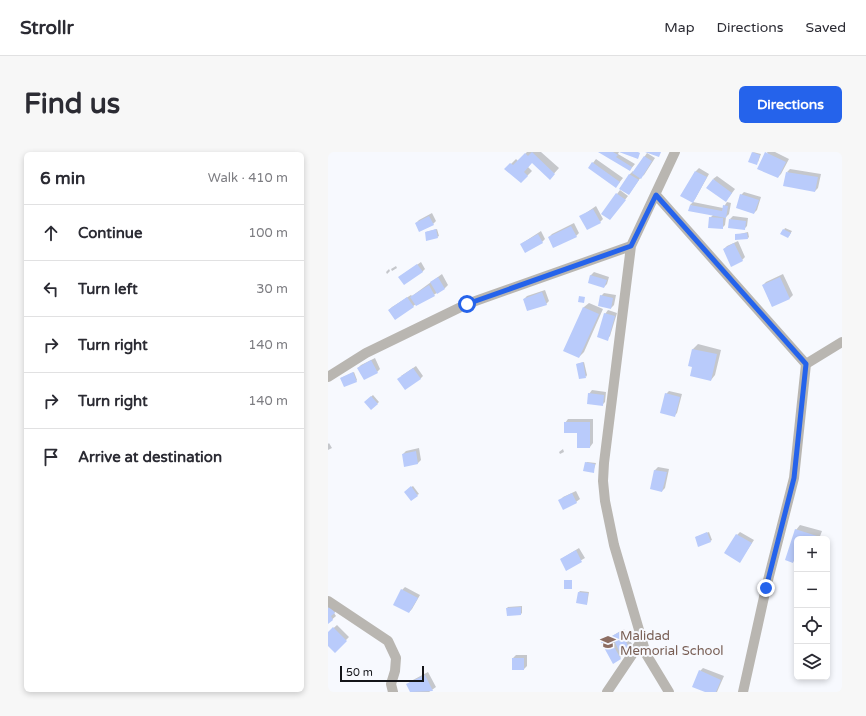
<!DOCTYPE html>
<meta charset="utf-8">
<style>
body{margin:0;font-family:"Varela Round",sans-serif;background:#f7f7f7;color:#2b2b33}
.controls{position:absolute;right:12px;bottom:12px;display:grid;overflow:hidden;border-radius:6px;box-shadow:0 2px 6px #0003}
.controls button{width:36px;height:36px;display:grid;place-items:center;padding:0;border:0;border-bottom:1px solid #e1e1e2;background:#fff;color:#2b2b33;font:20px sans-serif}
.scale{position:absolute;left:12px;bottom:10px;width:84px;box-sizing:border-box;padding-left:4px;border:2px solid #141519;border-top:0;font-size:11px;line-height:14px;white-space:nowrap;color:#141519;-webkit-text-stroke:3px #f7f9fe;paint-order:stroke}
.stop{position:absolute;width:12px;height:12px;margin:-9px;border:3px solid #2563eb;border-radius:50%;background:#fff}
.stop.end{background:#2563eb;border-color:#fff;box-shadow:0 1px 4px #0008}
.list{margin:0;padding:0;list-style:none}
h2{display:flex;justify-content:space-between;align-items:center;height:52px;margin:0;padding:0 16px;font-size:17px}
h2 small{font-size:13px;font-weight:400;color:#7c7c81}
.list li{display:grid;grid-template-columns:26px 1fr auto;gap:12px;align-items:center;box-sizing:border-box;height:56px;padding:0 16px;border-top:1px solid #e1e1e2}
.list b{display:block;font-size:15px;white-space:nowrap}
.list em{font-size:13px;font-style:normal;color:#7c7c81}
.icon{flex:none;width:22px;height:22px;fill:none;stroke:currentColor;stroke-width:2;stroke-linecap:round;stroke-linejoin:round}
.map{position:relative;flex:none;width:514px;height:540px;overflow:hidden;border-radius:6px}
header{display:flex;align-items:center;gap:24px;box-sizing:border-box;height:56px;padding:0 20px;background:#fff;border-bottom:1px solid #e1e1e2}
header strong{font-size:19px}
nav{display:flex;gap:22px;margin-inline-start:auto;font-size:14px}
.intro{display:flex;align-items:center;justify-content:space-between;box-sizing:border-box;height:96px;padding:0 24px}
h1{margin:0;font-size:28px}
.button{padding:10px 18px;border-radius:6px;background:#2563eb;color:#fff;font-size:14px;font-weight:700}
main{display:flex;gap:24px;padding:0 24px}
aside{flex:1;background:#fff;border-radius:6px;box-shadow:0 2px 6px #0003}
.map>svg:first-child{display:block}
</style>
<header>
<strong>Strollr</strong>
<nav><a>Map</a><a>Directions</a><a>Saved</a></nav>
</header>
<div class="intro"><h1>Find us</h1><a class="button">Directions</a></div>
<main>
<aside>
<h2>6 min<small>Walk · 410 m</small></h2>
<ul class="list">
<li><svg class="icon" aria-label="ahead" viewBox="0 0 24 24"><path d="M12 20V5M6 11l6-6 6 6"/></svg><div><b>Continue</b></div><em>100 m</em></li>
<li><svg class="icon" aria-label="left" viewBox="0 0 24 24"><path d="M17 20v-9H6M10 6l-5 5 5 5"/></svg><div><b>Turn left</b></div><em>30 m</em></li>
<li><svg class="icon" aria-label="right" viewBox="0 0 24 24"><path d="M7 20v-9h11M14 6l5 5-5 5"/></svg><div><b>Turn right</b></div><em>140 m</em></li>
<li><svg class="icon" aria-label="right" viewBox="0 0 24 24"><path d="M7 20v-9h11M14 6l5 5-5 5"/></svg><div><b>Turn right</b></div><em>140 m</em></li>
<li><svg class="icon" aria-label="arrive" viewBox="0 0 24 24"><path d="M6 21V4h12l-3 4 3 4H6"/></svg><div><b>Arrive at destination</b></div></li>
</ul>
</aside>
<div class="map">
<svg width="514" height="540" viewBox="0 0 514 540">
<rect width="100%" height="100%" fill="#f7f9fe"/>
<path fill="#0003" d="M 199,0 L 213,0 L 231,16 L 222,26 L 204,10 L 200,15 L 204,19 L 193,30 L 178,17 L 188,7 L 190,9 Z
M 273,0 L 291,0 L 290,2 L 307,12 L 302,18 Z
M 425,0 L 433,2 L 430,10 Z
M 439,0 L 447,0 L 461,7 L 453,22 L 450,25 Z
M 319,1 L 327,6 L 316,23 L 313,25 L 301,42 L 293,37 L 302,22 L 305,19 L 306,20 Z
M 268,7 L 295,26 L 291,31 L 261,16 Z
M 371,16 L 381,22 L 367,47 L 364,50 L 368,19 Z
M 462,17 L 493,22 L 490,36 L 487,39 L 459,20 Z
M 389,24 L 407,37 L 401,45 L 385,27 Z
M 292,38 L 300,44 L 282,67 L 274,62 Z
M 416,40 L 433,45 L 429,58 L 426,61 L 413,43 Z
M 365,50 L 395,56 L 399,50 L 403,51 L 401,62 L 398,65 L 397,73 L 394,76 L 382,66 L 385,63 L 362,53 Z
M 268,54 L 275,67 L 272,70 L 252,65 Z
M 104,61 L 108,69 L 105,72 L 88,71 L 91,68 Z
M 405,64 L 420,66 L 419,74 L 416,77 L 402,67 Z
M 246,71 L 251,81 L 248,84 L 221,85 L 224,82 Z
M 457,76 L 464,79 L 461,84 L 454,82 Z
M 109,77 L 111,84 L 109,85 L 98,80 Z
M 213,79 L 217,87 L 214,90 L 193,92 Z
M 420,80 L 421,85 L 420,86 L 408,83 Z
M 410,89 L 417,105 L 414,108 L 396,97 L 399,94 Z
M 93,110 L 97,117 L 94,120 L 71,125 Z
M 68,114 L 69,116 L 64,119 L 63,117 Z
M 61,117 L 62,119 L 59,122 L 58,120 Z
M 266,120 L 281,125 L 279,132 L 276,135 L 261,130 L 263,123 Z
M 114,122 L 120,133 L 117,136 L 89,153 L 88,152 L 67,167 L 61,158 L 64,155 L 83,143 L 84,144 Z
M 455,122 L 465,143 L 462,146 L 444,154 L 435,133 L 438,130 Z
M 217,138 L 221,149 L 218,152 L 196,147 L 199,144 Z
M 276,141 L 288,143 L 286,153 L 283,156 L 273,144 Z
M 261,151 L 275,157 L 256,200 L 251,205 L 256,155 Z
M 280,158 L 289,161 L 282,184 L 279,187 L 277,162 Z
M 370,192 L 393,198 L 387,223 L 383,228 L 365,214 L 361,213 L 365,197 Z
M 47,206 L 52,217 L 49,220 L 30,216 L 33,213 Z
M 256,210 L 259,223 L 258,225 L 249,212 Z
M 88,214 L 95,224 L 92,227 L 73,224 Z
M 26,220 L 29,228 L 28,229 L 13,226 Z
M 264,238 L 278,240 L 277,250 L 274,253 L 261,242 Z
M 341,239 L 354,242 L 349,261 L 346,264 L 338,242 Z
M 45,243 L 51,250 L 43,257 L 37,250 Z
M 240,267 L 265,267 L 265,291 L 262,295 L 250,280 L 237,271 Z
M 1,291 L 4,296 L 0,298 L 0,292 Z
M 91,296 L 93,308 L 90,311 L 77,314 L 75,302 L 78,299 Z
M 235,297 L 236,300 L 232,302 L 231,300 Z
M 259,310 L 268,311 L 265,320 L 258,311 Z
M 330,315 L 341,317 L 337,336 L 334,339 L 323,336 L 327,318 Z
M 85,334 L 91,342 L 89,343 L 79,338 Z
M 248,339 L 252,347 L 248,350 L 232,349 L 235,345 Z
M 472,373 L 494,379 L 491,387 L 469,387 L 469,405 L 465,410 L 468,378 Z
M 381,380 L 384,388 L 382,389 L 368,385 Z
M 412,380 L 426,388 L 412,409 L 409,383 Z
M 251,396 L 257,406 L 238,417 L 233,407 Z
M 77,435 L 92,443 L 84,457 L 81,460 L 74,438 Z
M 252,439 L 261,440 L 259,452 L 251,440 Z
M 0,453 L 9,458 L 6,461 L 8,464 L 0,471 Z
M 194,454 L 194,461 L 193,462 L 180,463 L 179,456 L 180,455 Z
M 9,473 L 21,485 L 7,499 L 0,488 L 0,481 Z
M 296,477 L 304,492 L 293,499 L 295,503 L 292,506 L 274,490 Z
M 188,503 L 199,503 L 199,514 L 196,517 L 185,506 Z
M 375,516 L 396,524 L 389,540 L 379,540 L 372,519 Z
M 100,520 L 108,535 L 101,540 L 83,540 L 80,532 L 83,529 Z"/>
<path fill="#b9cbfb" d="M 204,0 L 227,22 L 222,28 L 204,11 L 196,20 L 200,24 L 193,31 L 176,17 L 182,11 L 185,13 L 197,1 L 200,4 Z
M 270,0 L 285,0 L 290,3 L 288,5 L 304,15 L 302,19 Z
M 291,0 L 310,0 L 312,1 L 310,7 Z
M 317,0 L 333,0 L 331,5 Z
M 424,0 L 432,3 L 429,13 L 420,10 Z
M 437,0 L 458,10 L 450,26 L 429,17 Z
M 316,4 L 324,9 L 313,27 L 304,21 Z
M 264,10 L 292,30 L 288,36 L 260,16 Z
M 367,19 L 379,25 L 365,51 L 352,44 Z
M 458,20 L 490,25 L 487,40 L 455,34 Z
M 301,22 L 311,28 L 301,43 L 291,37 Z
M 385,27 L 404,41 L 398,50 L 378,36 Z
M 288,41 L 298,48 L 282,68 L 273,62 Z
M 412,42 L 431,48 L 426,62 L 408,56 Z
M 362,53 L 394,59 L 395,53 L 400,54 L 398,66 L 360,59 Z
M 265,57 L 273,71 L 259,78 L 251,64 Z
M 101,64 L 106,73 L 91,80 L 87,71 Z
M 381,65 L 395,66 L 395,77 L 380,76 Z
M 401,67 L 418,69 L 417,78 L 400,76 Z
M 243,74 L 249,85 L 225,96 L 220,85 Z
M 108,77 L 110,86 L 98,89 L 97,80 Z
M 455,77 L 463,81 L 460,86 L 452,82 Z
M 419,81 L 420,87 L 407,88 L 407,82 Z
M 210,82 L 215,91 L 197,101 L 192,92 Z
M 406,91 L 415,109 L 403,115 L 395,97 Z
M 89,112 L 95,120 L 76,133 L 70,125 Z
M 262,123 L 279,128 L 276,136 L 260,131 Z
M 110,125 L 117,137 L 109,142 L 102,130 Z
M 452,125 L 462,147 L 444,155 L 434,133 Z
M 101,133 L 107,144 L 88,154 L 82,145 Z
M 214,140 L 219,153 L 199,159 L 195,147 Z
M 272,143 L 285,146 L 283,157 L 270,154 Z
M 251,144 L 257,145 L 256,151 L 250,150 Z
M 79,145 L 86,155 L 67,168 L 60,158 Z
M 255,155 L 271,162 L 251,206 L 235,199 Z
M 276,161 L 287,164 L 280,189 L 269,185 Z
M 364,197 L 389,202 L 383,229 L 362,224 L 364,215 L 360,214 Z
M 43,208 L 50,221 L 36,228 L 29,216 Z
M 255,210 L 258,226 L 251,227 L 248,212 Z
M 85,216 L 93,227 L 77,238 L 69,227 Z
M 25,220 L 29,230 L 16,235 L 12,226 Z
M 260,241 L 276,243 L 275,254 L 259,252 Z
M 337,241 L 352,245 L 347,265 L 332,261 Z
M 43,244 L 50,252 L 43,258 L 36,250 Z
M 236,270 L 262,270 L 262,296 L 249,296 L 249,281 L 236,281 Z
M 88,299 L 90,312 L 76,315 L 74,302 Z
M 257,310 L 267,312 L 266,321 L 255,319 Z
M 326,318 L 339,320 L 334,340 L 322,337 Z
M 83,334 L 90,344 L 83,349 L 76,340 Z
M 244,341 L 249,351 L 235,358 L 230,348 Z
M 467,377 L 489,384 L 488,387 L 469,387 L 469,397 L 465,411 L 457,408 Z
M 379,380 L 383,390 L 370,395 L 367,385 Z
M 408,382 L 424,391 L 412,411 L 396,401 Z
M 248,398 L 254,410 L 238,419 L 232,407 Z
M 236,428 L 244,428 L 244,437 L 236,437 Z
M 73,437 L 90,446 L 81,461 L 65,453 Z
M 250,440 L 260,441 L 259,453 L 248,451 Z
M 2,455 L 7,461 L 3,464 L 5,468 L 0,472 L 0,456 Z
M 193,455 L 193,463 L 179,464 L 178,456 Z
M 5,475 L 19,489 L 7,501 L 0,494 L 0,480 Z
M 293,479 L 301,496 L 292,501 L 284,484 Z
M 281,486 L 293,507 L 285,512 L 273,490 Z
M 184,506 L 196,506 L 196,518 L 184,518 Z
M 371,518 L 393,528 L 388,540 L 377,540 L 364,535 Z
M 97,523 L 105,539 L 82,540 L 78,532 Z"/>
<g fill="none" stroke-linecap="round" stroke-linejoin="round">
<path stroke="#b9b6b1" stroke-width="10" d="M 328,43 L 478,212 L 466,326 L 438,436 L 415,540
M 478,212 L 514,190
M 0,225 L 38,201 L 139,152 L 303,94
M 0,449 L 60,489 L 68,506 L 67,519 L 63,532 L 65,540
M 279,540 L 314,488
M 341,540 L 318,502 L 314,488 L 286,393 L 277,349 L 275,329 L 276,311 L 303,94 L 347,0"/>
</g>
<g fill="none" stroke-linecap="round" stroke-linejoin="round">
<path stroke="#2563eb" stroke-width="5" d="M 139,152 L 303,94 L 328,43 L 478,212 L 466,326 L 438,436"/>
</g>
<defs>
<g id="school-bare" transform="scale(1.2)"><path d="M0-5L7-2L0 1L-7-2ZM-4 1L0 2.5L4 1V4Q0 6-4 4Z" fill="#8d6e63" stroke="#f7f9fe" stroke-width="2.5" paint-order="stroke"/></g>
</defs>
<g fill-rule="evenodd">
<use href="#school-bare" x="280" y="490"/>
</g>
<g text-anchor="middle" stroke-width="4" stroke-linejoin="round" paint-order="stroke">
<g font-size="13" fill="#785e54" stroke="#f7f9fe" text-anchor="start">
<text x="292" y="488">Malidad<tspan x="292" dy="15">Memorial School</tspan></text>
</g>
</g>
</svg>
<div class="controls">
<button>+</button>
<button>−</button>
<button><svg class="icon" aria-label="locate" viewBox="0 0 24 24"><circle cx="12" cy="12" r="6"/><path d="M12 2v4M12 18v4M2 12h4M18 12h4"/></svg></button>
<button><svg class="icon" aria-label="layers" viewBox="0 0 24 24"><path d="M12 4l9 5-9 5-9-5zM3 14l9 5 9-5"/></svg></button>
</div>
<div class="scale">50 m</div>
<div class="stop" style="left:139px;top:152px"></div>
<div class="stop end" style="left:438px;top:436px"></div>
</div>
</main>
